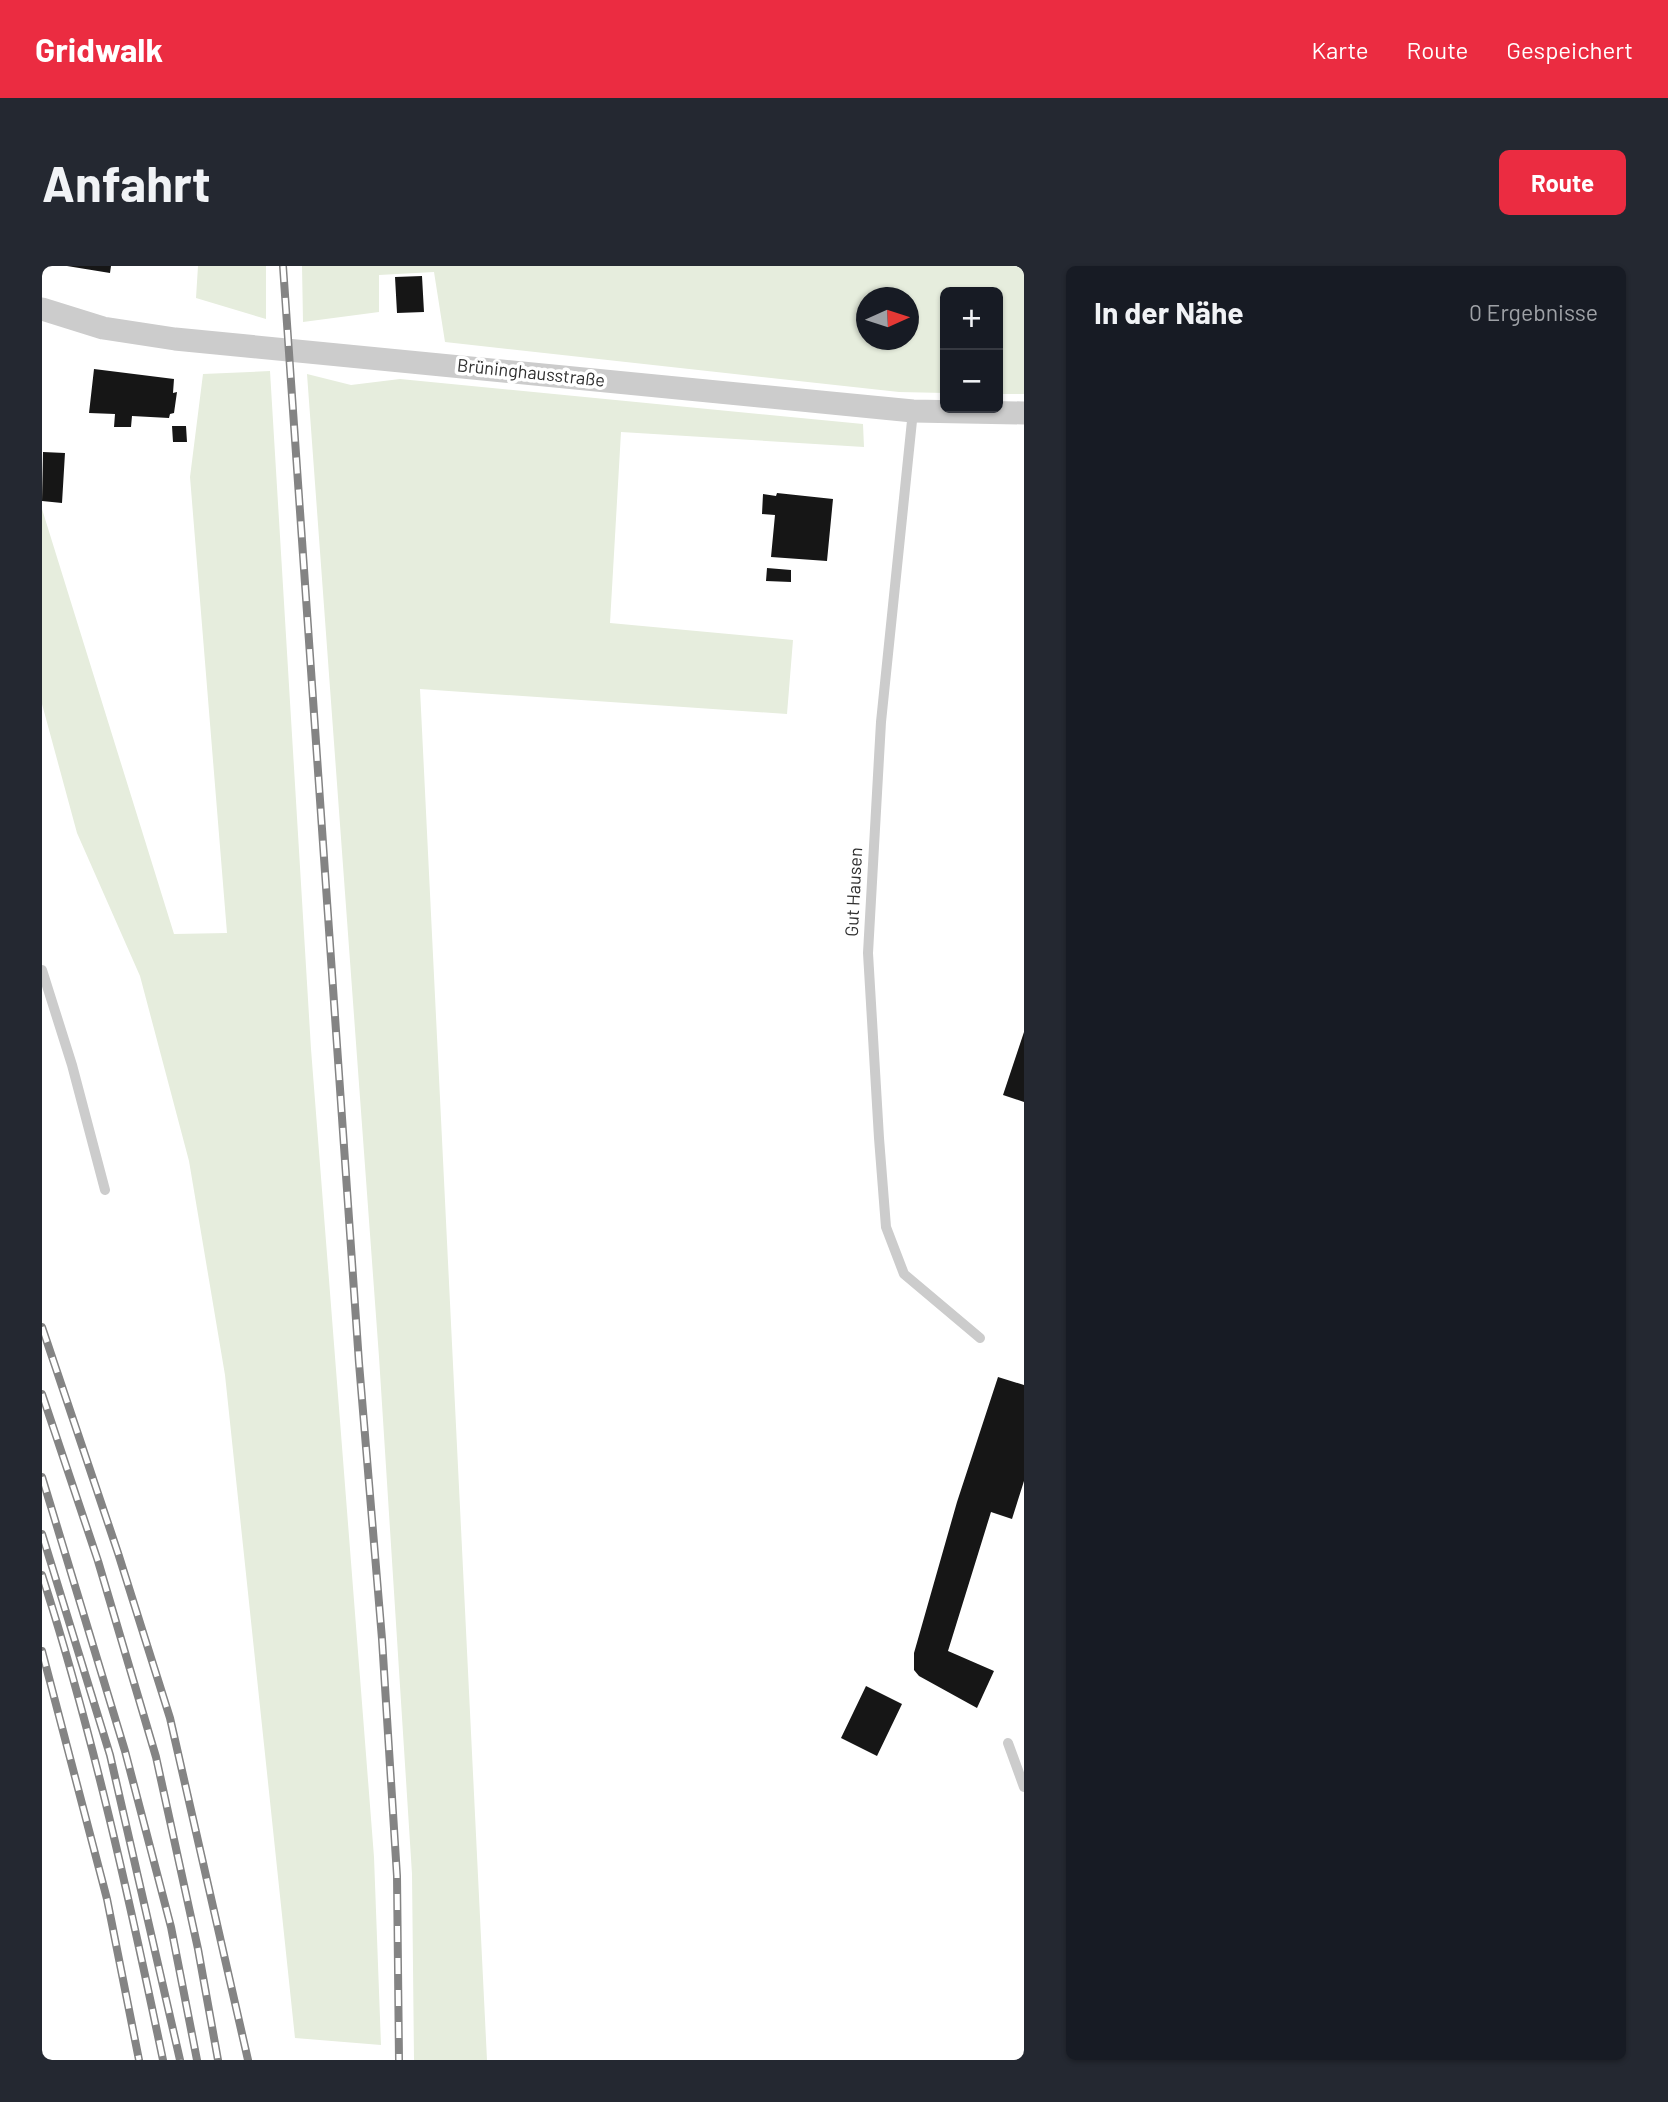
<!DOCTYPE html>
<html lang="de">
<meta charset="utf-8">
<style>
body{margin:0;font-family:Barlow,sans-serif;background:#242831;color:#f1f3f6}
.controls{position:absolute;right:21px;top:21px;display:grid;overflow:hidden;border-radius:10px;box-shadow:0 2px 5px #0004}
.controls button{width:63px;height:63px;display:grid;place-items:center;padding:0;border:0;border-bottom:2px solid #363941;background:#171b24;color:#f1f3f6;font:35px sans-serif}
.compass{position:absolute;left:814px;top:21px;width:63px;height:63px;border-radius:50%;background:#171b24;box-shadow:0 2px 5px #0004;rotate:87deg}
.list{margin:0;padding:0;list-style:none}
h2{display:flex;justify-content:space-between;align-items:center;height:91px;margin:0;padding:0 28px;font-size:30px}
h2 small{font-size:23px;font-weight:400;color:#9ea1a6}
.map{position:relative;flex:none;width:982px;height:1794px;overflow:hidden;border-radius:10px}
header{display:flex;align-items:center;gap:42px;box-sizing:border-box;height:98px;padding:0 35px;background:#eb2c41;color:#fff}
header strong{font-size:33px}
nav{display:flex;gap:38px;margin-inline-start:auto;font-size:24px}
.intro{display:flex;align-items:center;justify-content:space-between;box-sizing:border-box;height:168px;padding:0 42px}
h1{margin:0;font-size:49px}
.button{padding:18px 32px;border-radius:10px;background:#eb2c41;color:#fff;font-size:24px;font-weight:700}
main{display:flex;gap:42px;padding:0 42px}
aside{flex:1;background:#171b24;border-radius:10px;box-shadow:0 2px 5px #0004}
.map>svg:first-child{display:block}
</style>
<header>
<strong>Gridwalk</strong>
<nav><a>Karte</a><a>Route</a><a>Gespeichert</a></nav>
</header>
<div class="intro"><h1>Anfahrt</h1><a class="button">Route</a></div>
<main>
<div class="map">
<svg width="982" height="1794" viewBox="0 0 982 1794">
<rect width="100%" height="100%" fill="#fff"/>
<path fill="#e6eddd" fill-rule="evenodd" d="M 156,0 L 224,0 L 224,53 L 154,32 Z
M 260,0 L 982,0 L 982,128 L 956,128 L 956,26 L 903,26 L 903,127 L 857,126 L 403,76 L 392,6 L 337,9 L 337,46 L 261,56 ZM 824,32 L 866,32 L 866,74 L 824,74 Z
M 228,105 L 269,783 L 332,1591 L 339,1779 L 253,1772 L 183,1109 L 147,895 L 98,710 L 35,567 L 0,438 L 0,243 L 132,668 L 185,667 L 148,211 L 161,108 Z
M 265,108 L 309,119 L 358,113 L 821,158 L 822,181 L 579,166 L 568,357 L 751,374 L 745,448 L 378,423 L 445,1794 L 372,1794 L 370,1608 L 337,1091 Z"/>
<path fill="#161616" d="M 25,0 L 69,0 L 68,7 Z
M 380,10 L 382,46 L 355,47 L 353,11 Z
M 52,103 L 132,113 L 131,127 L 135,126 L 132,147 L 128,148 L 127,152 L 90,150 L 89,161 L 72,161 L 73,148 L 47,147 Z
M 130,160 L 144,160 L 145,176 L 131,176 Z
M 1,186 L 23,187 L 20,237 L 0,235 Z
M 735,227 L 791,233 L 785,295 L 729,291 L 733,249 L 720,248 L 721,228 L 734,230 Z
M 725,302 L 749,304 L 749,316 L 724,315 Z
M 982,766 L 982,836 L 961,829 Z
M 956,1111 L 982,1119 L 982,1215 L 970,1253 L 949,1246 L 906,1385 L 952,1405 L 935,1442 L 877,1410 L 872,1404 L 872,1387 L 915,1236 Z
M 824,1420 L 860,1438 L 835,1490 L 799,1472 Z"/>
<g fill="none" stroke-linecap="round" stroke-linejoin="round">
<path stroke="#ccc" stroke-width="10" d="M 871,145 L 839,456 L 826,687 L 837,872 L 844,961 L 862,1008 L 938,1072
M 0,704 L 30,799 L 63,924
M 966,1477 L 982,1521"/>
<path stroke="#ccc" stroke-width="23" d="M 0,43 L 61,62 L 133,73 L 871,145 L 982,147"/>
<g stroke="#848484" stroke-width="8">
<path id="rail" d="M 241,0 L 317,1097 L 340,1373 L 355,1610 L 357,1794
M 0,1061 L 76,1287 L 128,1452 L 206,1794
M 0,1128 L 56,1295 L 114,1491 L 156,1683 L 176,1794
M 0,1211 L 83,1485 L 129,1661 L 155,1794
M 0,1268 L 68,1489 L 138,1794
M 0,1309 C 51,1468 87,1631 121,1794
M 0,1385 L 65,1633 L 97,1794"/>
</g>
<use href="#rail" stroke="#fff" stroke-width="5" stroke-dasharray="16" stroke-linecap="butt"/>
</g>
<g text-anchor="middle" stroke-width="7" stroke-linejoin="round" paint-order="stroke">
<g font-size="18" fill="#2f2f2f" stroke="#fff">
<text transform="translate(489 107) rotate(6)" y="6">Brüninghausstraße</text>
<text transform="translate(812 626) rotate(-87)" y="6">Gut Hausen</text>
</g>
</g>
</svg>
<div class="controls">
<button>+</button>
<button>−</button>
</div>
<svg class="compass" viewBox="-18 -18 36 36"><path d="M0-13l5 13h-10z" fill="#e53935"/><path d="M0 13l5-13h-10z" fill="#9ea1a6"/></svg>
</div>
<aside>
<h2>In der Nähe<small>0 Ergebnisse</small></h2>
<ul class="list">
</ul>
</aside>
</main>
